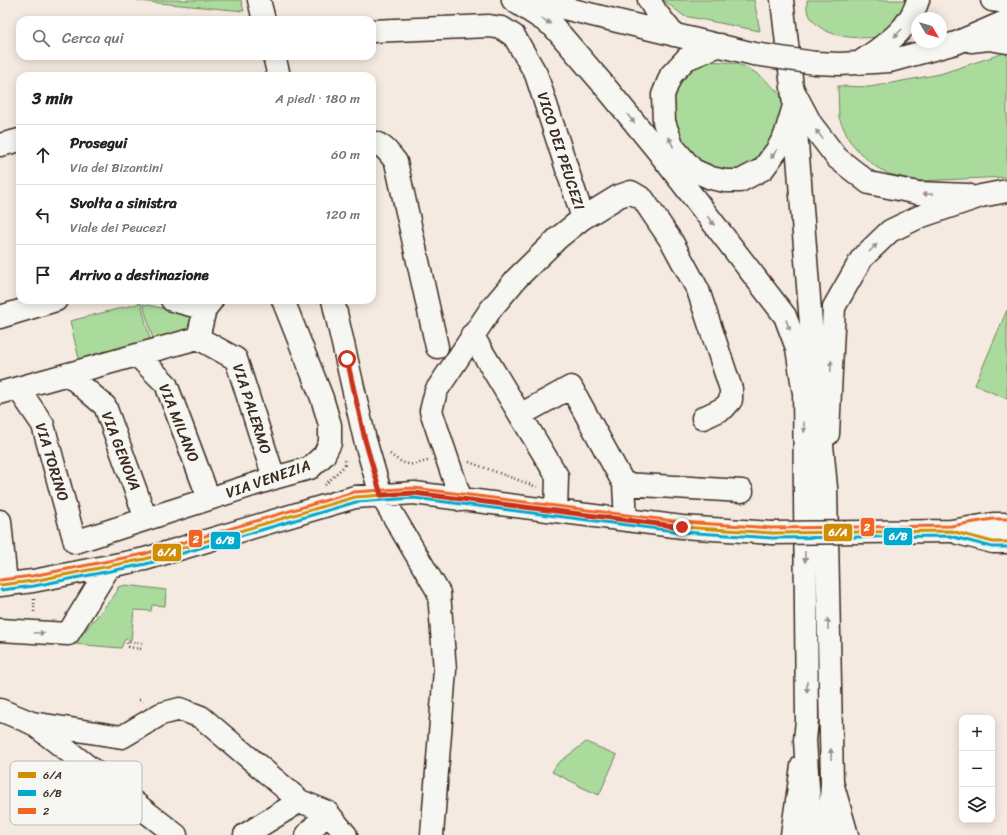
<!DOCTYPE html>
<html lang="it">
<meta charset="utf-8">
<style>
body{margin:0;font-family:Sriracha,sans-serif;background:#f6f6f6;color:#222}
.controls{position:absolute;right:12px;bottom:12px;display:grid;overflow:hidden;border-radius:8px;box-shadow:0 2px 10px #0003}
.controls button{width:36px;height:36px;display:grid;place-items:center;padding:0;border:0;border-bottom:1px solid #e0e0e0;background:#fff;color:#222;font:20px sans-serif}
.compass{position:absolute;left:911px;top:12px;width:36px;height:36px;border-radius:50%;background:#fff;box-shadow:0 2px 10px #0003;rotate:128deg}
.stop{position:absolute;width:12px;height:12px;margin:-9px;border:3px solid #c8321e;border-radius:50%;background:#fff}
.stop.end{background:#c8321e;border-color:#fff;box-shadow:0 1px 4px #0008}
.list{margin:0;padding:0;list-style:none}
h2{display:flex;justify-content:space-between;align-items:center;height:52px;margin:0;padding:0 16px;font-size:17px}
h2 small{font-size:13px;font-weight:400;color:#767676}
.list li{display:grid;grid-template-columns:26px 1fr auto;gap:12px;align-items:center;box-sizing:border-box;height:60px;padding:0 16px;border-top:1px solid #e0e0e0}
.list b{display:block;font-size:15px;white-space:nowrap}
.list p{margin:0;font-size:13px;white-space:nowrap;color:#767676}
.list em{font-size:13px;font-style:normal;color:#767676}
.icon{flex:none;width:22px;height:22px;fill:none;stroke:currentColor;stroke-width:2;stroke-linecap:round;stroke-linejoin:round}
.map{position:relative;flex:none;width:1007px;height:835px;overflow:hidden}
.search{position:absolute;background:#fff;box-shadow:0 2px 10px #0003;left:16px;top:16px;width:360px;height:44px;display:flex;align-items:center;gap:10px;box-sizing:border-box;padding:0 14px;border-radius:12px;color:#767676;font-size:15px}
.panel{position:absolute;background:#fff;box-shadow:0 2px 10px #0003;left:16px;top:72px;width:360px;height:232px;border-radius:12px}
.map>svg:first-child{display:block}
</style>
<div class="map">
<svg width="1007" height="835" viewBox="0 0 1007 835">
<rect width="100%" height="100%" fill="#f4eae1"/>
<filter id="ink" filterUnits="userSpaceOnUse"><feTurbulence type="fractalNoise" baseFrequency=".025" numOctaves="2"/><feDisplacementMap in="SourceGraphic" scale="8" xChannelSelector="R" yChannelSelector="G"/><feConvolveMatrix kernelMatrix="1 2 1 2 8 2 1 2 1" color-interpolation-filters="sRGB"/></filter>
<g filter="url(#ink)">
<path fill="#aadb9c" stroke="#72825d" d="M 139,0 L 241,0 L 244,11 L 138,1 Z
M 663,0 L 754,0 L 760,31 L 684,16 Z
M 807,0 L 907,0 L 905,9 L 880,37 C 856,39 819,39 808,12 C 806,9 807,4 807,0 Z
M 1007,52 L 1007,177 L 919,181 L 889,174 L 876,167 L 861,154 L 849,140 L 839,118 L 838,86 L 870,87 L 940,74 Z
M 703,61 C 712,62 722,61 731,63 C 753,66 771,84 785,100 L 779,133 L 757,167 L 735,173 L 709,168 L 692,157 L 674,136 L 667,106 L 677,80 Z
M 141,303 L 151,344 L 80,363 L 70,321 Z
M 143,304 L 190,314 L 193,320 L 193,331 L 154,343 Z
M 1007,310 L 1007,399 L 975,385 Z
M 126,585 L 166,590 L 165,606 L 152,605 L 151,611 L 134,610 L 131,640 L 125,639 L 121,648 L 74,644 L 117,592 L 118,587 Z
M 586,742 L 617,755 L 599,795 L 579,786 L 579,785 L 552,772 L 557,764 Z"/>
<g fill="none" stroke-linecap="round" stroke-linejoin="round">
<g stroke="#3b2a1e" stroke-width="25">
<path id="minor" d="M 259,0 L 264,20
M 372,31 L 489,26 L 502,28 L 514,36 L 536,74 L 583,218 L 558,238 L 517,278 L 491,309 L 436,391 L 431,411 L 461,500
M 274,56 L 279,76
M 372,142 C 383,144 389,153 396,162 L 437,347
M 0,145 L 20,140
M 583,218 L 619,196 L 631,192 L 643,199 L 672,242 L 698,290 L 731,389 L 731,400 L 724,408 L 703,418
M 172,300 L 205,309 L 212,300
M 333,300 L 365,440 L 381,495 L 439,593 L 445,670 L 432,835
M 0,317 L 56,300
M 472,335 L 557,476 L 556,511
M 198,338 L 236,359 L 274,478
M 137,355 L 166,384 L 209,499
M 68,374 L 105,406 L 146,519
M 18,388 L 43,425 L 75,542 L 274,478 L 310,468 L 324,455 L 330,443 L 330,425 L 322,398 L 283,300
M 0,393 L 198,338 L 205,309
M 520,415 L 571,387 L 624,484 L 626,520
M 624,484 L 742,491
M 0,521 L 6,584
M 864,532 L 951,531 L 993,524 L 1007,524
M 958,533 L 993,542 L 1007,542
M 0,585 L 33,581 L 145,559 L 355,497 L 414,493 L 682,527 L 772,533
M 0,630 L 68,634 L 109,567
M 0,710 L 32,723 L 176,835
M 32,723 L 122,737 L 161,714 L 180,709 L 201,717 L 300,801 L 327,812 L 346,835
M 245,835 L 300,801
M 307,835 L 327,812"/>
</g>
<g stroke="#3b2a1e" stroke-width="25">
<path id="major" d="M 513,0 L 553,26 L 603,84 L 657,150 L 785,316 L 797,348 L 803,388
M 531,0 L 754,54
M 649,0 L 656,12 L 674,35
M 992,0 L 1007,2
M 971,41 L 989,39 L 1007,42
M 720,45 L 686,59 L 671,75 L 663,95 L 664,122 L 673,147 L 693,170 L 711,178 L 725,181 L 740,181 L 763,169 L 777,150 L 785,136 L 794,106
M 815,63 L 840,64 L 890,61 L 956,43 L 1007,21
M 859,63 C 884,45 909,31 918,0
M 793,90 L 811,124 L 837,158 L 869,183 L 918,193 L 967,195
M 828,434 L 834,307 L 862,258 L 890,231 L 919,217 L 981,196 L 1007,191
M 833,786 L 847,835
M 792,835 L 802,766"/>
</g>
<g stroke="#3b2a1e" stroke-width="25">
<path id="highway" d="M 782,0 L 794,105 L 812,337 L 826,488 L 832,783 L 829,835
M 804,385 L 807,720 L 805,740 L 811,835"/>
</g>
<path stroke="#3b2a1e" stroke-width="2.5" stroke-dasharray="1 3" stroke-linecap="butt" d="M 186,74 L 186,76
M 390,454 C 397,460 406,466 416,464 C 421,463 424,461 429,461
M 469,462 L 537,487
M 325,485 L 345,465 L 345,458
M 34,612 L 34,599
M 141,649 L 129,647 L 127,642 L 142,643
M 139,700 L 146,700"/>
<use href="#minor" stroke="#f6f6f2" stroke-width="22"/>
<use href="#major" stroke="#f6f6f2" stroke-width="22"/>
<use href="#highway" stroke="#f6f6f2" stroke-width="22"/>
<g stroke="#3b2a1e" stroke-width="25" stroke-linecap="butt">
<path id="minor-bridge" d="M 772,533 L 864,532"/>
</g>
<g stroke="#3b2a1e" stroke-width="25" stroke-linecap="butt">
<path id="major-bridge" d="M 754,54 L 815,63"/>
</g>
<use href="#minor-bridge" stroke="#f6f6f2" stroke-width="22"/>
<use href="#major-bridge" stroke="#f6f6f2" stroke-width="22"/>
<g stroke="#f6f6f2" stroke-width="6">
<path id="bus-1" d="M 0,585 L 33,581 L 145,559 L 355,497 L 414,493 L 682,527 L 772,533 L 951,531 L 993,542 L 1007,542"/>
</g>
<g stroke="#f6f6f2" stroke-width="6">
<path id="bus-2" d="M 1,590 L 34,586 L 146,564 L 356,502 L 414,498 L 682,532 L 772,538 L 950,536 L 992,547 L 1007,547"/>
</g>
<g stroke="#f6f6f2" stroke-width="6">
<path id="bus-3" d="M 0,580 L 32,576 L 144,554 L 354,492 L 414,488 L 682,522 L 772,528 L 951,526 L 993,519 L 1007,519"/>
</g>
<use href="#bus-1" stroke="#d18d06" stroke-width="3"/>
<use href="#bus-2" stroke="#00a9ce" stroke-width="3"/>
<use href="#bus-3" stroke="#f26522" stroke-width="3"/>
</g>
<defs><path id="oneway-solid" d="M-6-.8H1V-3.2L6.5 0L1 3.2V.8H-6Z"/></defs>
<g fill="#989088">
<use href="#oneway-solid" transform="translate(546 21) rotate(32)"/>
<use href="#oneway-solid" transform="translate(898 33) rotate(134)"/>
<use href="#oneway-solid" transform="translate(631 119) rotate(51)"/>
<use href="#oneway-solid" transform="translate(819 134) rotate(-128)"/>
<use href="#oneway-solid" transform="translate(671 142) rotate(-114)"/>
<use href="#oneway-solid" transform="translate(774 154) rotate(125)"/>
<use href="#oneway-solid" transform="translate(928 194) rotate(-178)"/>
<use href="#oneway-solid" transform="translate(711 221) rotate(52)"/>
<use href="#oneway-solid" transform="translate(873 248) rotate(-45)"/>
<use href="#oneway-solid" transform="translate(788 325) rotate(69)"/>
<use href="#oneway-solid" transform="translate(831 366) rotate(-87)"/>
<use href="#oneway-solid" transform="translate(804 427) rotate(89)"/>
<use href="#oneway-solid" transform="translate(805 557) rotate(89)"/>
<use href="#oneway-solid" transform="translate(828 624) rotate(-91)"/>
<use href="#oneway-solid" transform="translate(39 633) rotate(3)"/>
<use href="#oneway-solid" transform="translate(807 687) rotate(89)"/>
<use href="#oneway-solid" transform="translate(831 754) rotate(-92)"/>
</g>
</g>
<g fill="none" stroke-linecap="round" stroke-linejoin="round" filter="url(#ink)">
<path stroke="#c8321e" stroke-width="5" d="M 347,359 L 365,440 L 381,495 L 414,493 L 682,527"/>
</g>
<g text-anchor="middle" stroke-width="3" stroke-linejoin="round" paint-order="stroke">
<g font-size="15" fill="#3b2a1e" stroke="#f6f6f2">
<text transform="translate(561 151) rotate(72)" y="5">VICO DEI PEUCEZI</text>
<text transform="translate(252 409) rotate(72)" y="5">VIA PALERMO</text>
<text transform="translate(179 423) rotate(68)" y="5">VIA MILANO</text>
<text transform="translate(121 451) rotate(69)" y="5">VIA GENOVA</text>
<text transform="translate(52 462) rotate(73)" y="5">VIA TORINO</text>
<text transform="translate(268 479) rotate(-19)" y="5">VIA VENEZIA</text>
</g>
</g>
<rect x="10" y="761" width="132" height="64" rx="6" fill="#f6f6f2" stroke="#beb9b2" stroke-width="1"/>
<rect x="18" y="772" width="18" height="6" fill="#d18d06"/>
<rect x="18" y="790" width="18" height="6" fill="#00a9ce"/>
<rect x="18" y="808" width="18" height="6" fill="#f26522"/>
<g font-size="11" fill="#3b2a1e">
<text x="43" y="779">6/A</text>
<text x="43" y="797">6/B</text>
<text x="43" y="815">2</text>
</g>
<g stroke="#f6f6f2" stroke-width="1.5">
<rect x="860" y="517" width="15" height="20" rx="4" fill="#f26522"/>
<rect x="823" y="523" width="30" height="19" rx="4" fill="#d18d06"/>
<rect x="883" y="527" width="30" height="19" rx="4" fill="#00a9ce"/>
<rect x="188" y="529" width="15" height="19" rx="4" fill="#f26522"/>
<rect x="210" y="531" width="31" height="19" rx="4" fill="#00a9ce"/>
<rect x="152" y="543" width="30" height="19" rx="4" fill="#d18d06"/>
</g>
<g font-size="11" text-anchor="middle" font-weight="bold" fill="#fff">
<text x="867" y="531">2</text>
<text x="838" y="536">6/A</text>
<text x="898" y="540">6/B</text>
<text x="196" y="543">2</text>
<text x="225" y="544">6/B</text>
<text x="167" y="556">6/A</text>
</g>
</svg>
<div class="controls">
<button>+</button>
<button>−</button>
<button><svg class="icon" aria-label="layers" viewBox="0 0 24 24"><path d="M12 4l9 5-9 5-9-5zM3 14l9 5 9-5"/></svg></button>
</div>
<svg class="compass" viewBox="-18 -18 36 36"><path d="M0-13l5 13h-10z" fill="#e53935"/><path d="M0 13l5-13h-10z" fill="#767676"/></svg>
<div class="stop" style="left:347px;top:359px"></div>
<div class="stop end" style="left:682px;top:527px"></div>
<div class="search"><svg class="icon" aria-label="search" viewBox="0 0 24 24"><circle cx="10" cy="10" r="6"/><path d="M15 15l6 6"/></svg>Cerca qui</div>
<section class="panel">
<h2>3 min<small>A piedi · 180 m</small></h2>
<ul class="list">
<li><svg class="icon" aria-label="ahead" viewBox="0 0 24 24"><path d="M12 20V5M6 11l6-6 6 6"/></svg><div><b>Prosegui</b><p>Via dei Bizantini</p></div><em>60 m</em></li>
<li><svg class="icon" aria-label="left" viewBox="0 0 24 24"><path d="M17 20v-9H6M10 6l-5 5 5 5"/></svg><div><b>Svolta a sinistra</b><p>Viale dei Peucezi</p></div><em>120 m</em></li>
<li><svg class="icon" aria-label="arrive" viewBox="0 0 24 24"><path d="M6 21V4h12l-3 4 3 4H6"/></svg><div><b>Arrivo a destinazione</b></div></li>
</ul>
</section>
</div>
